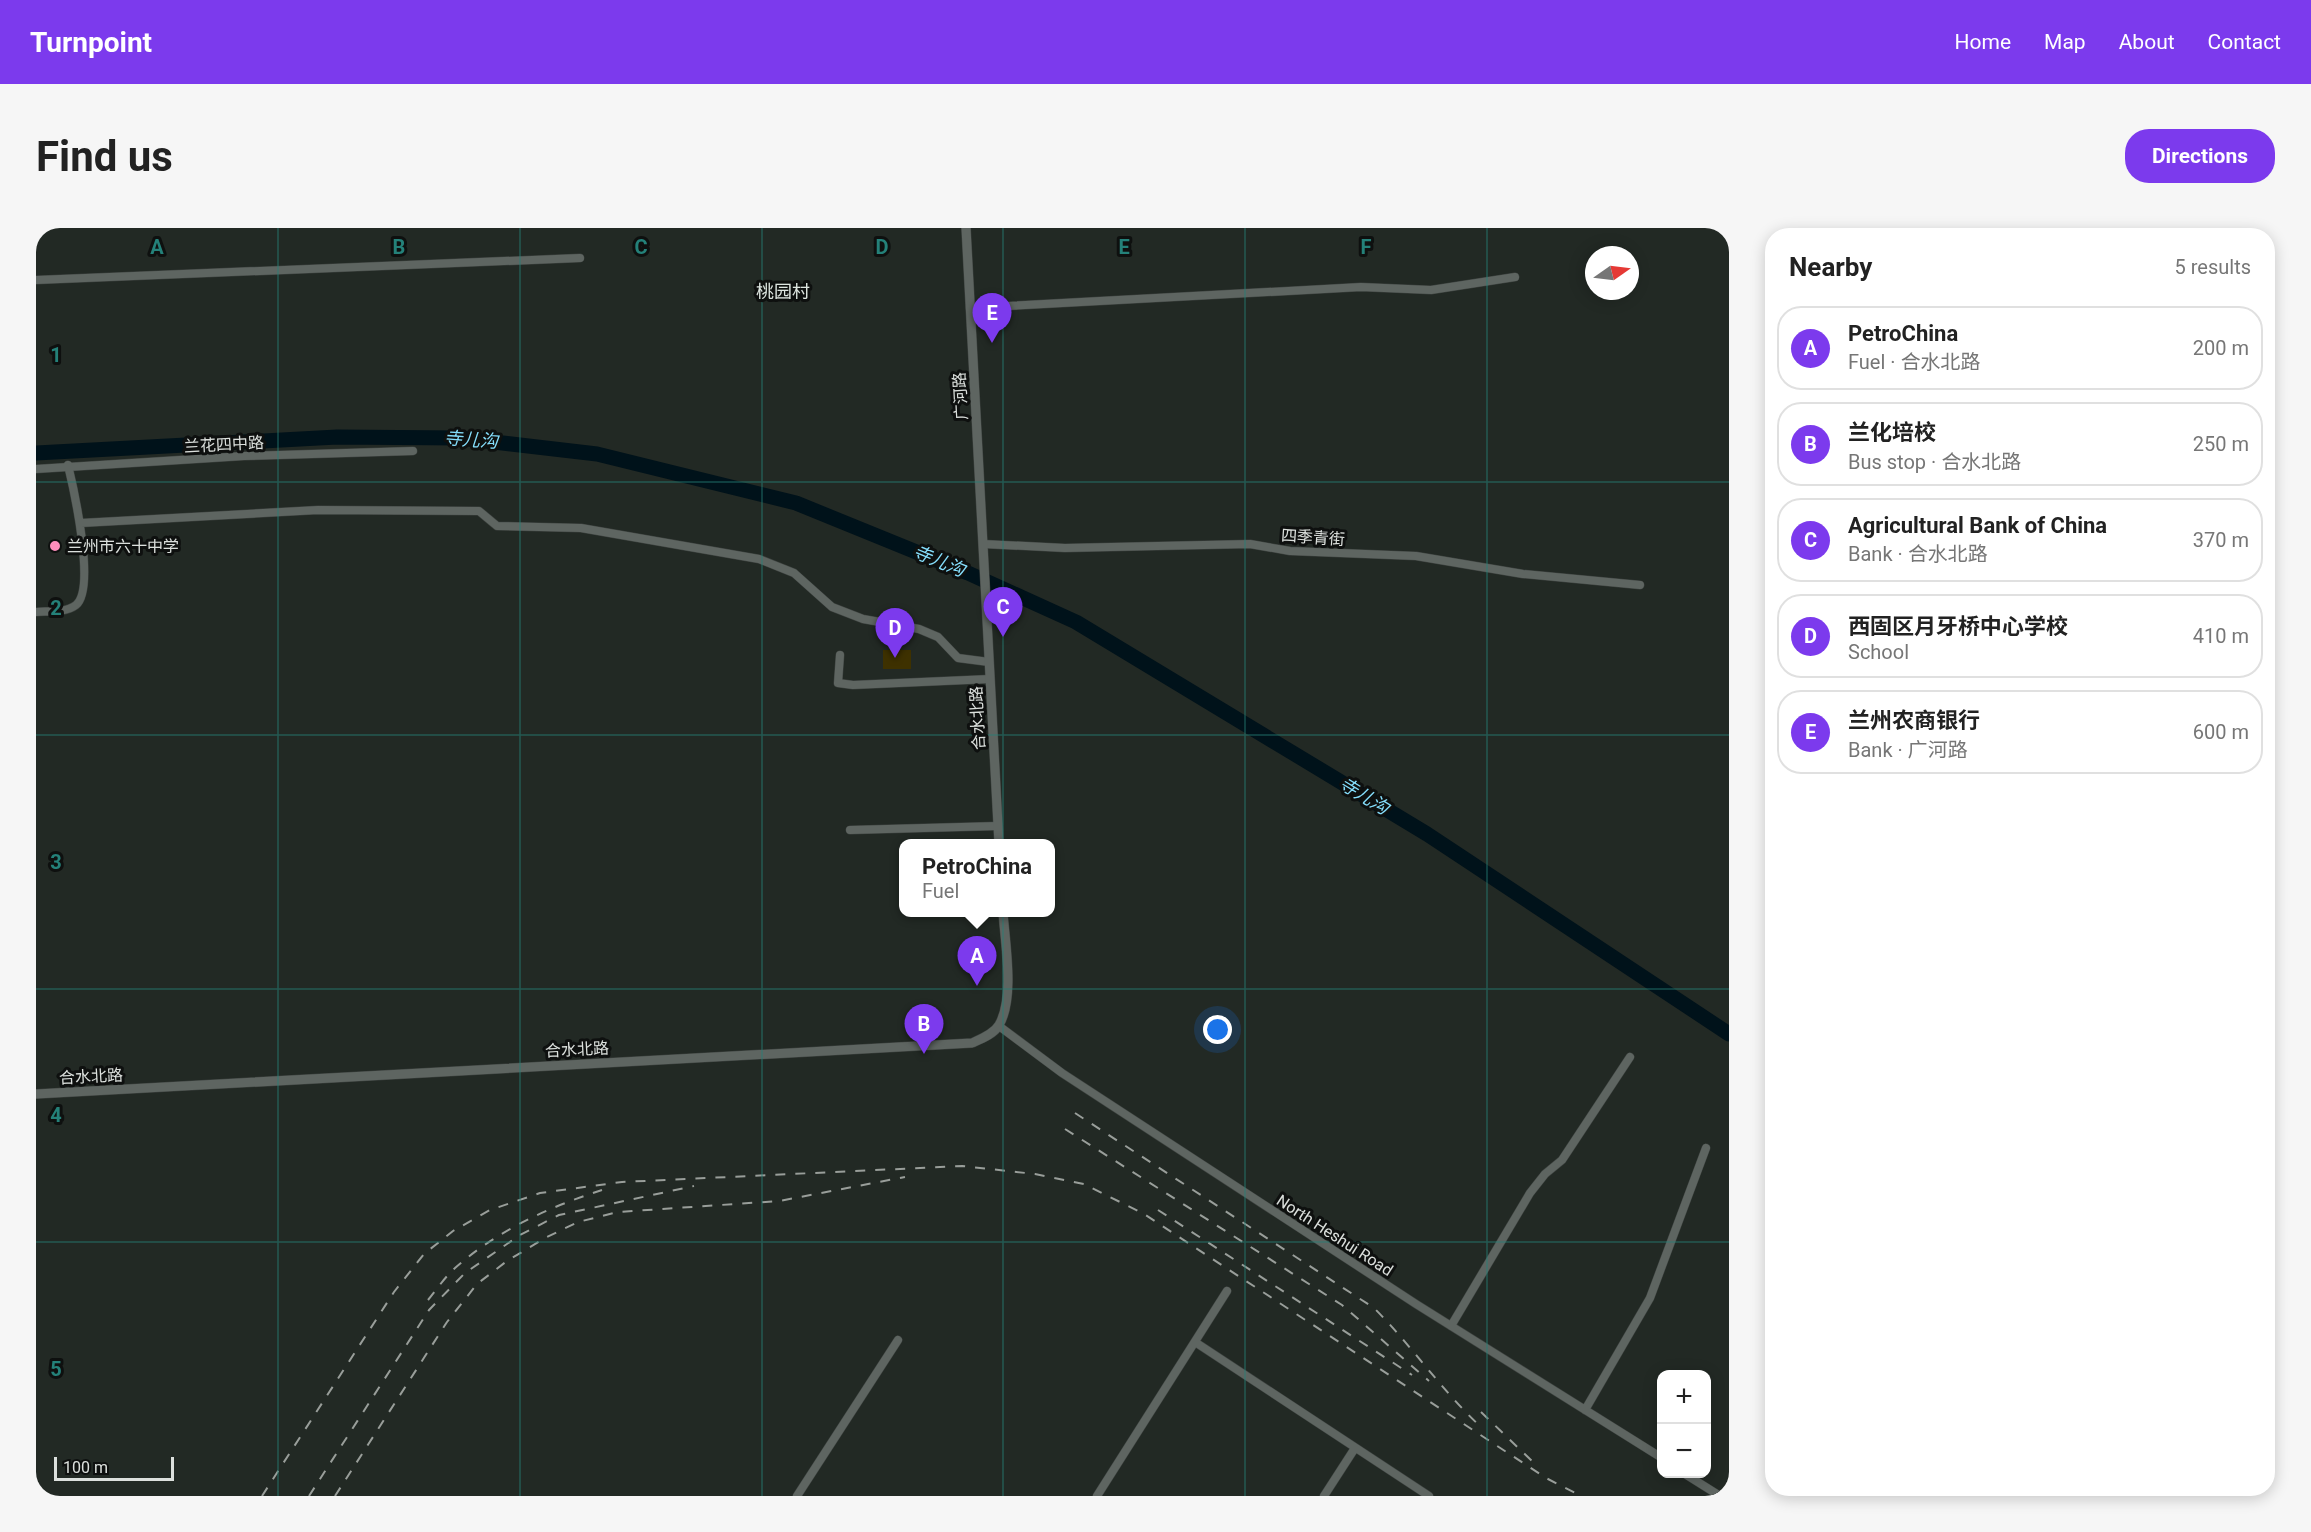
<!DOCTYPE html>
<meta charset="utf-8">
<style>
body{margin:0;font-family:Roboto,"Noto Sans SC",sans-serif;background:#f6f6f6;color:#222}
.controls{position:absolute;right:18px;bottom:18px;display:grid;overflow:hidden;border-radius:12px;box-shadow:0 3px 15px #0003}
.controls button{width:54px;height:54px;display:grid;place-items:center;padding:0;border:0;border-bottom:2px solid #e0e0e0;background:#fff;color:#222;font:30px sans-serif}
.compass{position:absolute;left:1549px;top:18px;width:54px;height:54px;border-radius:50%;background:#fff;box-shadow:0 3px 15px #0003;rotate:76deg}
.scale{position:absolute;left:18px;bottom:15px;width:120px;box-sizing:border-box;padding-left:6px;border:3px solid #dce0dd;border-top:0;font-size:16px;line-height:21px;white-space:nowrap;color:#dce0dd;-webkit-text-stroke:4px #0e100f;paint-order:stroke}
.you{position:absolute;left:1182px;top:802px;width:21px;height:21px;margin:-15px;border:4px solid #fff;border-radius:50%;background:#1a73e8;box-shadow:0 0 0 9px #1a73e833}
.badge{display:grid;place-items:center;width:39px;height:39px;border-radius:50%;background:#7c3aed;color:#fff;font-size:20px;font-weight:700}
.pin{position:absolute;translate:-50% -50px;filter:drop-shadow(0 2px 3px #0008)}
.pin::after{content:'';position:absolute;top:32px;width:21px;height:18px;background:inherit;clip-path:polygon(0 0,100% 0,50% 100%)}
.popup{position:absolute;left:863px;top:611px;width:156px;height:78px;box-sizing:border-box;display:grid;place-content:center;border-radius:12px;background:#fff;filter:drop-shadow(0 2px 4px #0005);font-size:20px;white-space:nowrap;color:#767676}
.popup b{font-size:22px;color:#222}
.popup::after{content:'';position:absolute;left:50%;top:100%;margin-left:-12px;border:12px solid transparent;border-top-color:#fff}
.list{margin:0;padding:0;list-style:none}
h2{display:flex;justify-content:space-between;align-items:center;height:78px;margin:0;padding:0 24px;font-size:26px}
h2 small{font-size:20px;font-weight:400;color:#767676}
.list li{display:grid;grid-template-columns:39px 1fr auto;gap:18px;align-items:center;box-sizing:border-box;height:84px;margin:0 12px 12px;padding:0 12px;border:2px solid #e0e0e0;border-radius:24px}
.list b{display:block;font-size:22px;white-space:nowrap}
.list p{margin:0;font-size:20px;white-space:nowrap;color:#767676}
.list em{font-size:20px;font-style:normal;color:#767676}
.map{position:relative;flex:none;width:1693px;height:1268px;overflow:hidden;border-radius:24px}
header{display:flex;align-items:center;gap:36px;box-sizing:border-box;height:84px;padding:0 30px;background:#7c3aed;color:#fff}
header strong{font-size:28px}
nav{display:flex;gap:33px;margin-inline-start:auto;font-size:21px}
.intro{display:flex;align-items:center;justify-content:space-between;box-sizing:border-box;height:144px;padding:0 36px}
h1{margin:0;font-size:42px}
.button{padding:15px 27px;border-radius:24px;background:#7c3aed;color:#fff;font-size:21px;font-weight:700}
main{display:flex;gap:36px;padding:0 36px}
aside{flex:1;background:#fff;border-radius:24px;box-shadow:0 3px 15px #0003}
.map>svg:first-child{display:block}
</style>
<header>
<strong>Turnpoint</strong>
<nav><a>Home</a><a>Map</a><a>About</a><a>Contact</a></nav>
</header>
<div class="intro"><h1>Find us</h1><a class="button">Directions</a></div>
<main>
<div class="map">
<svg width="1693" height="1268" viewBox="0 0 1693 1268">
<rect width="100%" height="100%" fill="#222924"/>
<path fill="#3e3100" d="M 847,422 L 875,422 L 875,441 L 847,441 Z"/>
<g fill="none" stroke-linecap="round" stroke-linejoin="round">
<path stroke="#00121a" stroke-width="15" d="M 0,225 L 301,209 L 424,210 L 561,226 L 760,275 L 932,345 L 1040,394 L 1391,606 L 1693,806"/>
<g stroke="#3e4340" stroke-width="9">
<path id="minor" d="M 0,52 L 544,30
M 934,80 L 1325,59 L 1395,62 L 1479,49
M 0,241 L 208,228 L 377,223
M 45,295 L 282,282 L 443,283 L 461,298 L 545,300 L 723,331 L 758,345 L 796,379 L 827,391 L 883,401 L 902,409 L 922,430 L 953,434
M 947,316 L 1029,320 L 1214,316 L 1254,323 L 1380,328 L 1487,346 L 1604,357
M 0,384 C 12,383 30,385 40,377 C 60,361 38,262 32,237
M 804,427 L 802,455 L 817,457 L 954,451
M 814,602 L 962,598
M 963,798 L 1026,845 L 1380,1076 L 1626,1230
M 1415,1098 L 1494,965 L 1509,946 L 1526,932 L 1594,829
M 1159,1114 L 1393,1268
M 1549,1182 L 1614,1070 L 1670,920
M 1649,1246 L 1684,1268
M 761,1268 L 862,1112
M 1061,1268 L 1191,1063
M 1288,1268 L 1319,1220"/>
</g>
<g stroke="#3e4340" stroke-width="10">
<path id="tertiary" d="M 930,0 L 963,616
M 0,866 L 936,815 C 945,811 958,806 963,797 C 979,770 969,715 967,684"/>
</g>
<use href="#minor" stroke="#5e6561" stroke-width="8"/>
<use href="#tertiary" stroke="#5e6561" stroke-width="9"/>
<path stroke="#999e9a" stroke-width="2" stroke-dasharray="10 10" stroke-linecap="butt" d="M 1039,885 L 1338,1080 C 1376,1118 1406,1163 1446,1200
M 1029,901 L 1306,1077 L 1393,1153
M 1122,982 L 1376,1147
M 392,1072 C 401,1061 409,1049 419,1040 C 462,1002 513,979 566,962
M 1445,1184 L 1497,1234
M 226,1268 L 358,1064 L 388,1026 L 417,1003 L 454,982 L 504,965 L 586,954 L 926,938 L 999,946 L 1048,956 L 1108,986 L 1510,1250 L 1545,1268
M 273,1268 L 393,1082 L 429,1045 L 484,1007 L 523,987 L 658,958
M 299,1268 L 411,1094 L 441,1056 L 471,1033 L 509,1010 L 542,994 L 582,984 L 743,973 L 869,949"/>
</g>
<path fill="none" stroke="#248179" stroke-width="1.5" stroke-opacity="0.55" d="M 242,0 L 242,1268M 484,0 L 484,1268M 726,0 L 726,1268M 967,0 L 967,1268M 1209,0 L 1209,1268M 1451,0 L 1451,1268M 0,254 L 1693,254M 0,507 L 1693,507M 0,761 L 1693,761M 0,1014 L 1693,1014"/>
<circle fill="#fe8ebc" stroke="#0e100f" stroke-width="2" cx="19" cy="318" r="6"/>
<g text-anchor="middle" stroke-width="6" stroke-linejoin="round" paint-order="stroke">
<g font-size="16" fill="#dce0dd" stroke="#0e100f">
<text transform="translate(924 168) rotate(-93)" y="6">广河路</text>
<text transform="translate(188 216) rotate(-3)" y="6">兰花四中路</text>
<text transform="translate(1277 309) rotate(4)" y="6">四季青街</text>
<text transform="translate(941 490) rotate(-93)" y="6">合水北路</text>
<text transform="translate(541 821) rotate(-3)" y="6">合水北路</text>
<text transform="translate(55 848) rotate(-3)" y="6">合水北路</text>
<text transform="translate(1299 1007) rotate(33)" y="6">North Heshui Road</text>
</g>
<g font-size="16" fill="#dce0dd" stroke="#0e100f" text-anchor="start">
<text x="31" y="324">兰州市六十中学</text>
</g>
<g font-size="18" fill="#dde5e0" stroke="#0e100f">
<text x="747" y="70">桃园村</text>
</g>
<g font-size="18" font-style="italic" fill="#85defc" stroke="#0e100f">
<text transform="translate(435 212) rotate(4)" y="6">寺儿沟</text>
<text transform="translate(903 333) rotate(22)" y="6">寺儿沟</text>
<text transform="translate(1328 568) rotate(31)" y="6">寺儿沟</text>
</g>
</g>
<g font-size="20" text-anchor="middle" font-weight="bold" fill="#248179" stroke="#0e100f" stroke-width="6" stroke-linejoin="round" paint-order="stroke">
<text x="121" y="26">A</text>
<text x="363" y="26">B</text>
<text x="605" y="26">C</text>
<text x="846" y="26">D</text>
<text x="1088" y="26">E</text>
<text x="1330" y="26">F</text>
<text x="20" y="134">1</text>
<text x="20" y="387">2</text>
<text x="20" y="641">3</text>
<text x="20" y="894">4</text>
<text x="20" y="1148">5</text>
</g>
</svg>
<div class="controls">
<button>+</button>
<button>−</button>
</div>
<svg class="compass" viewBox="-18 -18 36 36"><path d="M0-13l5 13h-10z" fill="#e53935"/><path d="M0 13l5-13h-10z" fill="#767676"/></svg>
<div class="scale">100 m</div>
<div class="you"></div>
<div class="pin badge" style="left:941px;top:758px">A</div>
<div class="popup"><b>PetroChina</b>Fuel</div>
<div class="pin badge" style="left:888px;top:826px">B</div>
<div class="pin badge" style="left:967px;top:409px">C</div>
<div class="pin badge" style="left:859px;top:430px">D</div>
<div class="pin badge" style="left:956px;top:115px">E</div>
</div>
<aside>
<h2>Nearby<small>5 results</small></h2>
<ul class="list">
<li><span class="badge">A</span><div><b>PetroChina</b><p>Fuel · 合水北路</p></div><em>200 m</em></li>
<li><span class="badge">B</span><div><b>兰化培校</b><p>Bus stop · 合水北路</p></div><em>250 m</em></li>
<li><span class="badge">C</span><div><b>Agricultural Bank of China</b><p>Bank · 合水北路</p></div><em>370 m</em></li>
<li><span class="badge">D</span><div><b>西固区月牙桥中心学校</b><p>School</p></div><em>410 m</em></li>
<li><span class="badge">E</span><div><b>兰州农商银行</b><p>Bank · 广河路</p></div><em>600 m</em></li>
</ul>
</aside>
</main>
